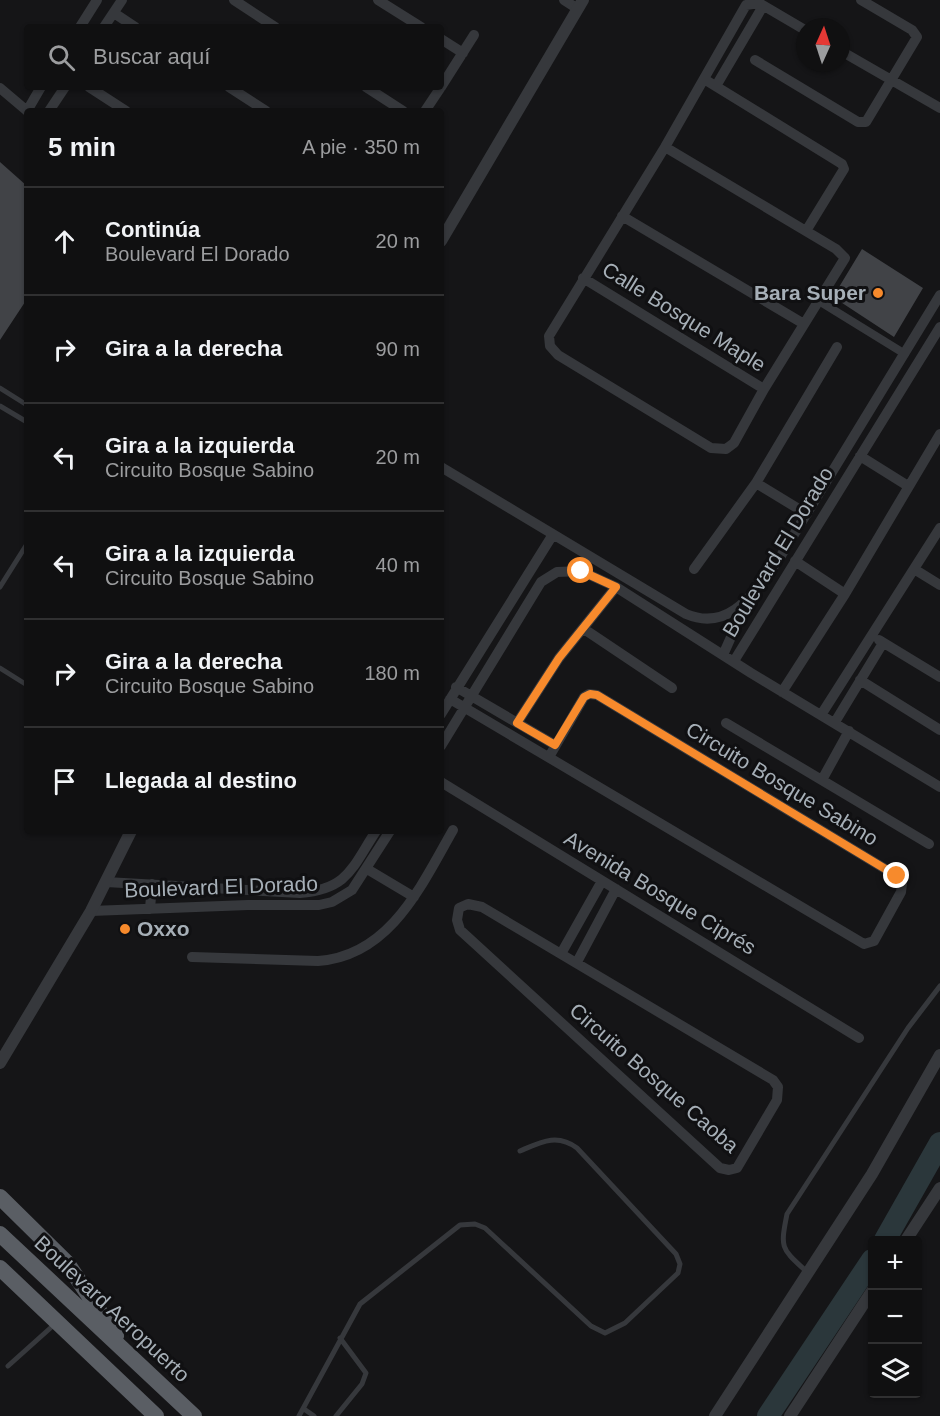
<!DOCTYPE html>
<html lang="es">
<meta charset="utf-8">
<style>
body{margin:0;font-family:Arial,sans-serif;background:#1e1e1f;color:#f1f3f6}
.controls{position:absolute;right:18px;bottom:18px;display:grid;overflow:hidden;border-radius:6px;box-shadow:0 2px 4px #0004}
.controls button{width:54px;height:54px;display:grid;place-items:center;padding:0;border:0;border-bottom:2px solid #303031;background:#101011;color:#f1f3f6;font:30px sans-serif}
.compass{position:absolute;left:796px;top:18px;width:54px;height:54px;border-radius:50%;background:#101011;box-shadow:0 2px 4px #0004;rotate:3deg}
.stop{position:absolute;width:18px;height:18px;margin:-14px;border:4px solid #f78a2c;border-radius:50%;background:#fff}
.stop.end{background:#f78a2c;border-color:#fff;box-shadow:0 2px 6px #0008}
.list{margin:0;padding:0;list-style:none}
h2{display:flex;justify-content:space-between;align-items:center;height:78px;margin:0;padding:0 24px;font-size:26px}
h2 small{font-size:20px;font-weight:400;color:#9c9d9f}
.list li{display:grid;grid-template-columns:39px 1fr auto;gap:18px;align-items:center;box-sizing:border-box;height:108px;padding:0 24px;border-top:2px solid #303031}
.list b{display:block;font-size:22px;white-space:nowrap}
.list p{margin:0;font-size:20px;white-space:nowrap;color:#9c9d9f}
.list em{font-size:20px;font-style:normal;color:#9c9d9f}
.icon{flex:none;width:33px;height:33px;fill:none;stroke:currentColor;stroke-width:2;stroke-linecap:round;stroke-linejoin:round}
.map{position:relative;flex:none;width:940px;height:1416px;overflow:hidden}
.search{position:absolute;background:#101011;box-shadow:0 2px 4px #0004;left:24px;top:24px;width:420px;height:66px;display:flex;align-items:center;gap:15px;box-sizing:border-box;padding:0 21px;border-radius:6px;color:#9c9d9f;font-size:22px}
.panel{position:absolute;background:#101011;box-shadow:0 2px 4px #0004;left:24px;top:108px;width:420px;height:726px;border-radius:6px}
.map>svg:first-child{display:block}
</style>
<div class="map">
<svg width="940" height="1416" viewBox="0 0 940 1416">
<rect width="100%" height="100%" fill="#151517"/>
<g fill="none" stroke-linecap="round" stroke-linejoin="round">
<path stroke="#2b373b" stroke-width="22" d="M 885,1240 L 940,1143
M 768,1416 L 872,1260"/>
</g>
<path fill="#414347" d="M 0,162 L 27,186 L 27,299 L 0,340 Z
M 862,249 L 923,288 L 894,337 L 833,297 Z"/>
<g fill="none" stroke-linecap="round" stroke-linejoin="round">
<path stroke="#36383c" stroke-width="5" d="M 0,388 L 27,405
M 0,406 L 27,422
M 0,587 L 27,544
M 0,668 L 27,685
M 807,1272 C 781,1248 780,1249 787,1214 L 908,1028 L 940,986
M 8,1366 L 56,1323
M 304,1409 L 314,1416
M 299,1416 L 360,1304 L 460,1225 L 475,1224 L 485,1228 L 591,1326 L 605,1333 L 625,1323 L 678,1273 L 680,1264 L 676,1254 L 577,1148 C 557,1133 541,1142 520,1151
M 336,1416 L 362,1384 L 366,1373 L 340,1338"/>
<path stroke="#36383c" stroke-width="8" d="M 819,301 L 905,354"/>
<path stroke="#36383c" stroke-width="10" d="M 234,0 L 275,27
M 378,0 L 421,27
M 564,0 L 578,9
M 114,13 L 135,27
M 80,27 L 97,0
M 104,27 L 122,0
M 441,39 L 463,53
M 841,51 L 940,108
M 755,60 L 858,122 L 866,122 L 917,37 L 912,30 L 861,0
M 704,79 L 842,164 L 844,169 L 806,231
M 716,86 L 763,6
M 89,87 L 126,111
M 229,87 L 266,111
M 366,87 L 403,111
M 441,87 L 474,35
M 0,88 L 26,110
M 27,111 L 41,87
M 49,111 L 65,87
M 425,111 L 441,87
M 665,147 L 836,249 L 845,258 L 764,389 L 734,443 L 726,449 L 711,448 L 558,355 L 550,346 L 549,336 L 665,147 L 746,5 L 759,3 L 805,30
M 622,216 L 804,324
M 583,278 L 764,389
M 860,456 L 908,486
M 441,467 L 686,614 C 731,633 755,590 779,559 L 940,295
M 756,483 L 807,514
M 795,561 L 845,594
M 694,569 L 756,483 L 837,347
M 914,569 L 940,585
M 584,629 L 672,688
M 879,640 L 940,677
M 723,655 L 748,599
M 734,661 L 940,327
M 860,680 L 940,730
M 456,687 L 555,745
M 782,692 L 845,594 L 940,434
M 450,699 L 864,944 L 874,941 L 901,892 L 902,884 L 897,876 L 597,695 L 589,694 L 584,697 L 549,757
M 441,714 L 552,536
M 821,715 L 940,528
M 835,722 L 883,643
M 517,723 L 559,658 L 616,587
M 726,723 L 929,844
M 441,746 L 541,582 L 557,572 L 581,571 L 616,587 L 751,673 L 940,787
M 823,778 L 849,731
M 441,782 L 859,1038
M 367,869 L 414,897
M 106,882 L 300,893 C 348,889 352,868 376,831
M 468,904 L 482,907 L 773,1080 L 778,1087 L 777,1100 L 737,1168 L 729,1170 L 720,1168 L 460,930 L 457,920 L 459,908 Z
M 150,909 L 152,884
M 91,911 L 248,905 L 319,905 L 332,902 L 352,890 L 390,831
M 562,952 L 602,881
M 192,957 L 318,961 C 390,956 421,886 453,830
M 577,962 L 616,889"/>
<path stroke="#36383c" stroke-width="12" d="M 441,241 L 583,0
M 0,1063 L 91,911 L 131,831
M 906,1240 L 940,1188
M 715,1416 L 872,1174 L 940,1055
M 790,1416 L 872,1291"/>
<path stroke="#5a5e64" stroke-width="16" d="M 0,1197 L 67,1263 L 116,1336
M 0,1234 L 194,1416
M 0,1268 L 156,1416"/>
</g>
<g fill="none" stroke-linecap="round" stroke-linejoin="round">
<path stroke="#f78a2c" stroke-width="8" d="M 581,571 L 616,587 L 559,658 L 517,723 L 555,745 L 584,697 L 590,694 L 597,695 L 897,876"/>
</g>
<g fill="#f78a2c" stroke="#101012" stroke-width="2">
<circle cx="878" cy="293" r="6"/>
<circle cx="125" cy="929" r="6"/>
</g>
<g text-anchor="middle" stroke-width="6" stroke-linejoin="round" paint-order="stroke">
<g font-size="21" font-weight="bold" fill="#a6afb7" stroke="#101012" text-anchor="end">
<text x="866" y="300">Bara Super</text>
<text x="137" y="936" text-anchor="start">Oxxo</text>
</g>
<g font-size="21" fill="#a6afb7" stroke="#101012">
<text transform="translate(684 317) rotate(32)" y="7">Calle Bosque Maple</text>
<text transform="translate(778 552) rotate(-59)" y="7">Boulevard El Dorado</text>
<text transform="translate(782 784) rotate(31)" y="7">Circuito Bosque Sabino</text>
<text transform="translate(221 887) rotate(-2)" y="7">Boulevard El Dorado</text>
<text transform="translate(660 893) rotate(31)" y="7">Avenida Bosque Ciprés</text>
<text transform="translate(654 1078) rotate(41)" y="7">Circuito Bosque Caoba</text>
<text transform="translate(112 1309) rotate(43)" y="7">Boulevard Aeropuerto</text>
</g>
</g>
</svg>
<div class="controls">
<button>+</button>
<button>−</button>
<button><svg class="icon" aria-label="layers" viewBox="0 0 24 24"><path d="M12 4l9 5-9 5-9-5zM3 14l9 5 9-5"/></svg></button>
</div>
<svg class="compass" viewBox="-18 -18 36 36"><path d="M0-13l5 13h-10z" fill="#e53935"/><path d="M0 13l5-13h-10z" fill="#9c9d9f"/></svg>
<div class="stop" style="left:581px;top:571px"></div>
<div class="stop end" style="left:897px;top:876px"></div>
<div class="search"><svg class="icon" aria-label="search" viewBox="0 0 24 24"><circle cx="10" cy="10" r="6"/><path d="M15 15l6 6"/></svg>Buscar aquí</div>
<section class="panel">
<h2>5 min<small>A pie · 350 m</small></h2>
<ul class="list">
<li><svg class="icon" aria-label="ahead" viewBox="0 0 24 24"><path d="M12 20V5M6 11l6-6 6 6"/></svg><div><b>Continúa</b><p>Boulevard El Dorado</p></div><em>20 m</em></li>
<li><svg class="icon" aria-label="right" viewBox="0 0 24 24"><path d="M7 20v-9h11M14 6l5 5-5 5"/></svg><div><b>Gira a la derecha</b></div><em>90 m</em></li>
<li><svg class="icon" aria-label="left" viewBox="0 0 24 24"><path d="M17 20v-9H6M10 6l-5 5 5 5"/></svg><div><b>Gira a la izquierda</b><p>Circuito Bosque Sabino</p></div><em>20 m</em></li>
<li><svg class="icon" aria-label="left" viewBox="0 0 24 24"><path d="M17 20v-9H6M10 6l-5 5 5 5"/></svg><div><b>Gira a la izquierda</b><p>Circuito Bosque Sabino</p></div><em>40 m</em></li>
<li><svg class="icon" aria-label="right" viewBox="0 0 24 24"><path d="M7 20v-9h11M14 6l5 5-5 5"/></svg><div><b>Gira a la derecha</b><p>Circuito Bosque Sabino</p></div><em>180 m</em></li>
<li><svg class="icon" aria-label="arrive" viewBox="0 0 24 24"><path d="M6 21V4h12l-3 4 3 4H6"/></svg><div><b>Llegada al destino</b></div></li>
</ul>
</section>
</div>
